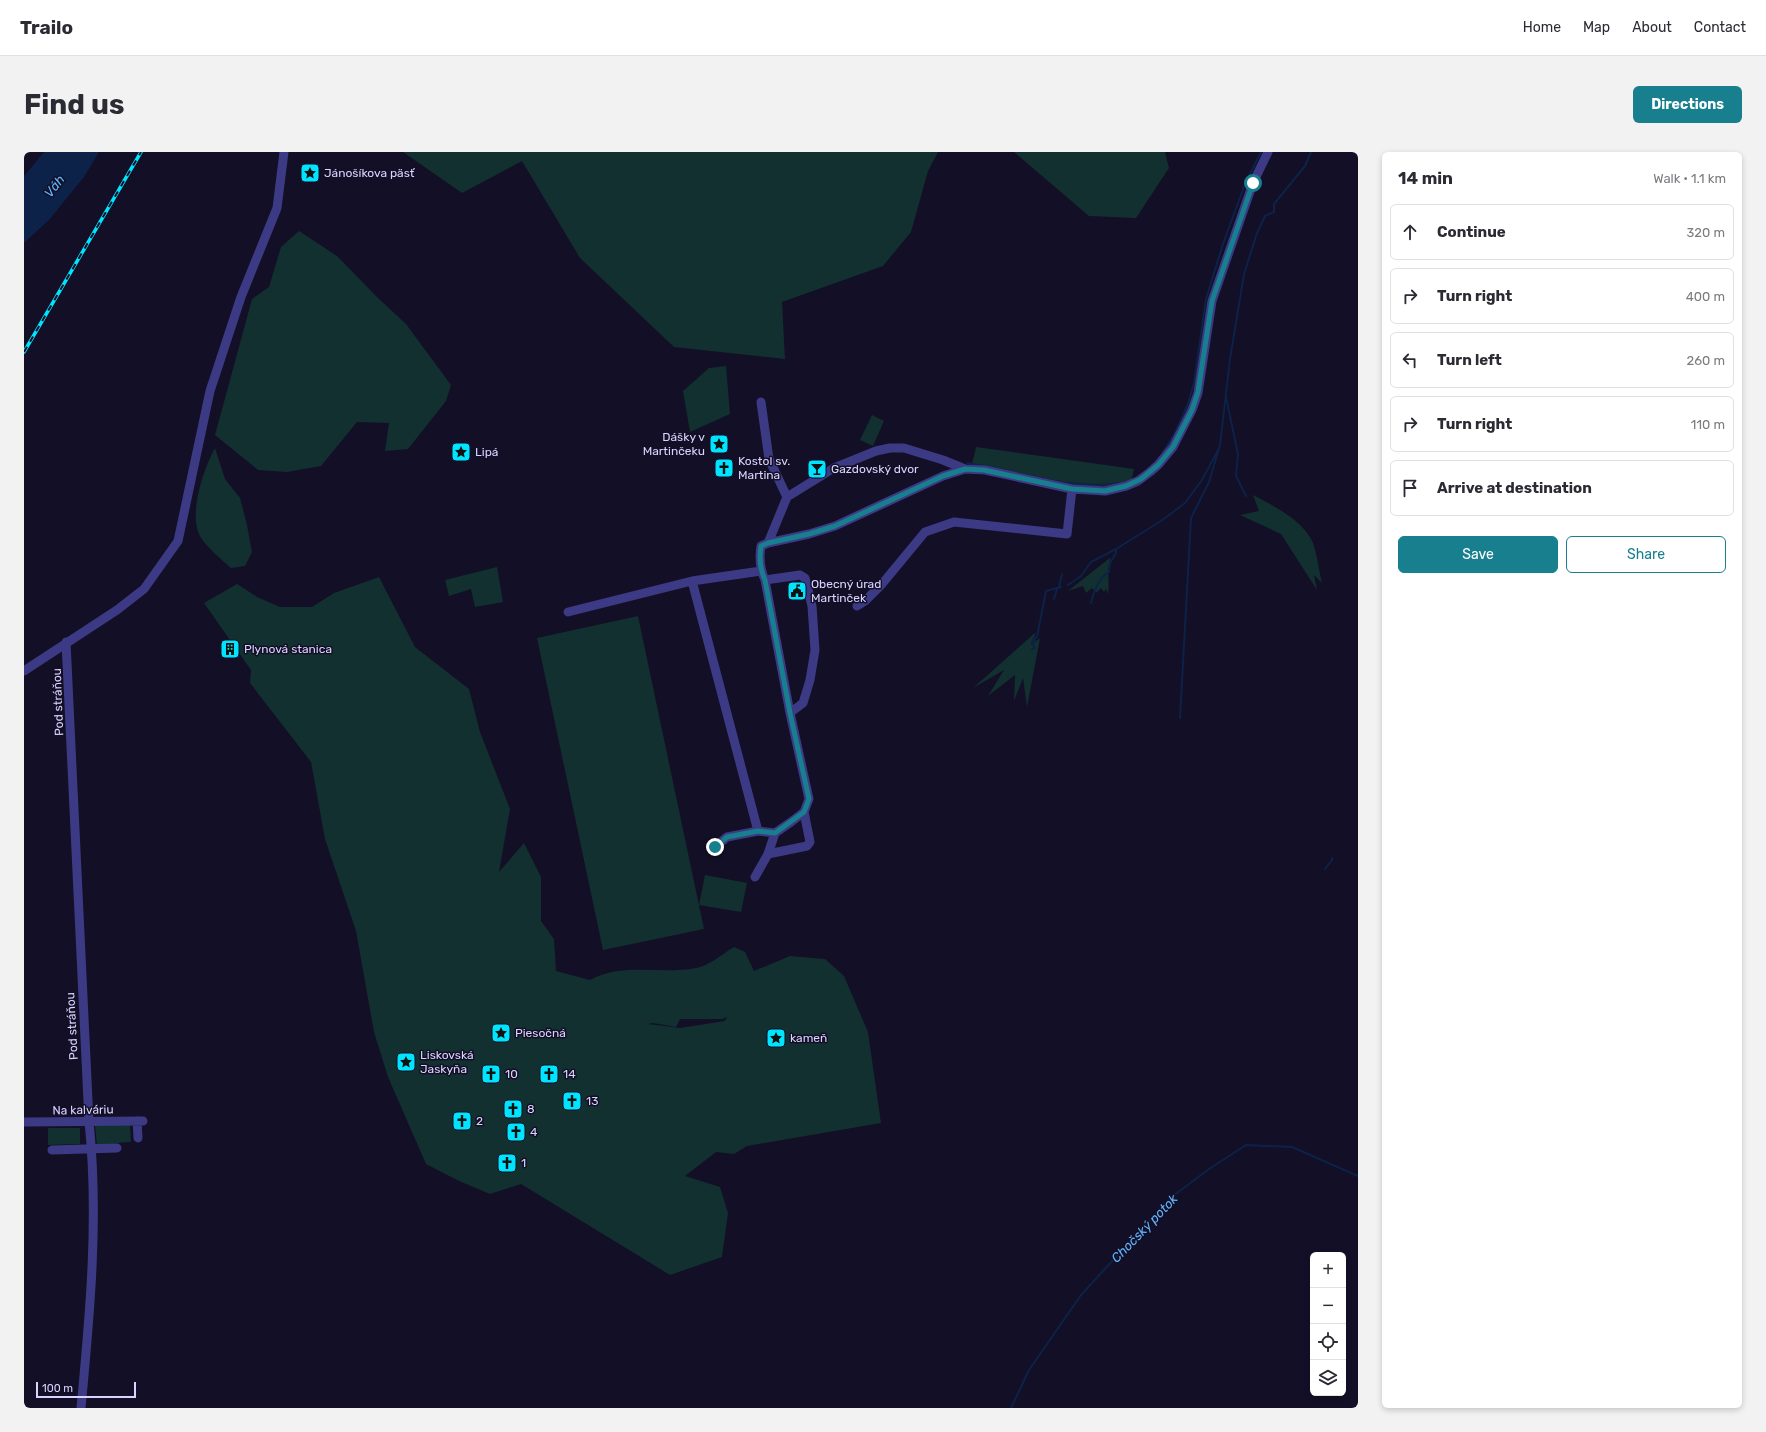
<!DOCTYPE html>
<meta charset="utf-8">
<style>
body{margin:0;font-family:Rubik,sans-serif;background:#f2f2f3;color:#2b2b33}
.controls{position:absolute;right:12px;bottom:12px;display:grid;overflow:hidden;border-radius:6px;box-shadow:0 2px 6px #0003}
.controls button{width:36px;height:36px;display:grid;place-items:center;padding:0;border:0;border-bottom:1px solid #e1e1e2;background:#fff;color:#2b2b33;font:20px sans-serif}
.scale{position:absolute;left:12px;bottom:10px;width:100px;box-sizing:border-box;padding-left:4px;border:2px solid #d9d4ff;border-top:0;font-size:11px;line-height:14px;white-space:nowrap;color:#d9d4ff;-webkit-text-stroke:3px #130f26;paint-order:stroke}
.stop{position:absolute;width:12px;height:12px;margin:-9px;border:3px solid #187f8f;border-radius:50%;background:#fff}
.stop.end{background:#187f8f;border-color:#fff;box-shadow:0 1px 4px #0008}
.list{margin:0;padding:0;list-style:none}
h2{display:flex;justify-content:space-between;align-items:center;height:52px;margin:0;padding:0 16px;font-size:17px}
h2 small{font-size:13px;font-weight:400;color:#7c7c81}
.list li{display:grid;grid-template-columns:26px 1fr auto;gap:12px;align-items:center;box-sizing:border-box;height:56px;margin:0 8px 8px;padding:0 8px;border:1px solid #e1e1e2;border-radius:6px}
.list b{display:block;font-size:15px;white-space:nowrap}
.list em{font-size:13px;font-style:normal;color:#7c7c81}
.actions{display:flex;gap:8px;padding:12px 16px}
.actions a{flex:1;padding:9px 0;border:1px solid #187f8f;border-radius:6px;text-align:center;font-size:14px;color:#187f8f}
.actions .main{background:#187f8f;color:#fff}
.icon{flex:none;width:22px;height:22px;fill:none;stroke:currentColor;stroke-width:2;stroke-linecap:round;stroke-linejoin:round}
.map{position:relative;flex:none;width:1334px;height:1256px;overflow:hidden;border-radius:6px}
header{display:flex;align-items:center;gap:24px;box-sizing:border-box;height:56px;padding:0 20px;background:#fff;border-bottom:1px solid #e1e1e2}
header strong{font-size:19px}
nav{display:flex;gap:22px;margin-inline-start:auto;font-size:14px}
.intro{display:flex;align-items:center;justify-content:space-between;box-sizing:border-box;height:96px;padding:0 24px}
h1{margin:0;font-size:28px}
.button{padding:10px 18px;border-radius:6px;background:#187f8f;color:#fff;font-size:14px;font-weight:700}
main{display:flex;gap:24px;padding:0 24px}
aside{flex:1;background:#fff;border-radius:6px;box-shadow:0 2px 6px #0003}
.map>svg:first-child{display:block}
</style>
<header>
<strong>Trailo</strong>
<nav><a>Home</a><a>Map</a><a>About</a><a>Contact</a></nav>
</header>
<div class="intro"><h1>Find us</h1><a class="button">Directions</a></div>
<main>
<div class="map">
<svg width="1334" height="1256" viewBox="0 0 1334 1256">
<rect width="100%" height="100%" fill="#130f26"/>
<path fill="#12302f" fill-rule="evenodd" d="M 379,0 L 914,0 L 904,19 L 887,80 L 859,114 L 758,150 L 761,207 L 650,195 L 556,106 L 498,9 L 438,41 Z
M 990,0 L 1141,0 L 1145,16 L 1112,66 L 1065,64 Z
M 275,79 L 313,104 L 354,146 L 382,172 L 427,233 L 422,249 L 384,297 L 361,299 L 365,271 L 333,270 L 297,314 L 263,320 L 234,318 L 191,283 L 228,147 L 245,135 L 257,95 Z
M 702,214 L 706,262 L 666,280 L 659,239 L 685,216 Z
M 848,263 L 860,269 L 849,294 L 836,288 Z
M 952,295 L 1110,317 L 1107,330 L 1083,334 L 1046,333 L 948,312 Z
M 191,296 L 201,327 L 216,346 L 223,373 L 228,400 L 221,414 L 207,416 C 199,409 179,392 175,382 C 165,360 180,316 191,296 Z
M 1229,343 C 1250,354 1279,368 1289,391 C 1293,403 1295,418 1298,431 L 1290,423 L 1293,438 L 1257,382 L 1216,363 L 1235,359 Z
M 1087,405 C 1082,417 1086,429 1084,442 L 1082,437 L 1080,440 L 1077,436 L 1072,441 L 1068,436 L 1062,441 L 1059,434 L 1044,439 Z
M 473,415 L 479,450 L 451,455 L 447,437 L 425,444 L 421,428 Z
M 355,425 L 391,495 L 445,537 L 456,580 L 486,657 L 475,720 L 500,691 L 517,725 L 517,769 L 530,787 L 532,819 L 566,828 C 598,810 638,823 672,816 C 685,814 698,802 710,795 L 721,800 L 730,819 L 766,804 L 801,807 L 820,824 L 844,880 L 857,971 L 723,994 L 710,1002 L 692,1000 L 661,1024 L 696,1035 L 704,1061 L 698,1105 L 646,1123 L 497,1032 L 466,1042 L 435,1029 L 402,1012 L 364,925 L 350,880 L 332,779 L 301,687 L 287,610 L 226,531 L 227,518 L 180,451 L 213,432 L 233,445 L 256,455 L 288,455 L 310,441 ZM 703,865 L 701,869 L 656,876 L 624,872 L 629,871 L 652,875 L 656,867 L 698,867 Z
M 614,464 L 680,777 L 579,798 L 513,486 Z
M 1012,480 L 1007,493 L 1016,486 L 1003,555 L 999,526 L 990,549 L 991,523 L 964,544 L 980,518 L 949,536 Z
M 681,723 L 723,731 L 717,760 L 675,753 Z
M 106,972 L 107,990 C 95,990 85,993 73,994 L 71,973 Z
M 24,976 L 56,976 L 56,992 L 24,993 Z"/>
<path fill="#0c2248" d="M 20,0 L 75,0 L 60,25 L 25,68 L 0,91 L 0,24 Z"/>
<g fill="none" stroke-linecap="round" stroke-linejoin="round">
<path stroke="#0c2248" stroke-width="2" d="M 1202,245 L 1214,302 L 1212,324 L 1222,344
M 1139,300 L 1150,283 L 1164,252 L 1170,231 L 1182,147 L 1199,92 L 1221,32 L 1237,0
M 943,311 C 993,318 1046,339 1096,331
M 1044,433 L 1057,424 L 1067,410 L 1092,397 L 1137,369 L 1161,351 L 1178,328 L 1194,298
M 1035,435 L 1038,422
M 1030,447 L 1033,437
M 1067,451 C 1069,440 1075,426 1085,420 L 1086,411 L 1092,401 L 1092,397
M 1008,497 L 1011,496 L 1008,490 L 1012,489 L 1009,487 L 1013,485 L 1022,439 L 1037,435
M 1156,566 L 1167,366 L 1185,330 L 1196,293 L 1206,207 L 1220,122 L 1233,81 L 1241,64 L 1250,60 L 1250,52 L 1281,14 L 1287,0
M 1301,717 L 1308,708 L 1308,706
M 987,1256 L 1005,1218 L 1057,1143 L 1145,1047 L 1185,1017 L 1222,993 L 1268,995 L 1334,1024"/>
<path stroke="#3d3a85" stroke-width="9" d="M 737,250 L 745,307 L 763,345
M 744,391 L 763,345 L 810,316 L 852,299 L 866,296 L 880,296 L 919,308 L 941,317 L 961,318 L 1048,337 L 1081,339 L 1102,334 L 1114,329 L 1126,320 L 1134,313 L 1149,295 L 1168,258 L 1174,241 L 1188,149 L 1229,31 L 1244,0
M 741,428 L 776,423 L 781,426 L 788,454 L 791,498 L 786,528 L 779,551 L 766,561
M 668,429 L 734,679
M 833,454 L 841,449 L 858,432 L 901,380 L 930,370 L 1043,382 L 1048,337
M 544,460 L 668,429 L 737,419
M 42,490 L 65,970 C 75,1065 66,1161 57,1256
M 0,519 L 93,458 L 120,437 L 154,389 L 186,239 L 217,145 L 253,56 L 260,0
M 691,695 L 703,685 L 734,679 L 751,681 L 767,670 L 780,660 L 785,647 L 766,561 L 741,428 C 736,417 735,406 737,394 L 744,391 L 785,382 L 811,374 L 919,324 L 941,317
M 744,702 L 783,694 L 786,690 L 780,660
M 731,725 L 744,702 L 751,681
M 113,969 L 114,986
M 0,970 L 119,969
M 28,998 L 93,996"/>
<g stroke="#00e5ff" stroke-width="3.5">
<path id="rail" d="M 0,200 L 117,0"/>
</g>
<use href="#rail" stroke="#130f26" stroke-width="2" stroke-dasharray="6" stroke-linecap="butt"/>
</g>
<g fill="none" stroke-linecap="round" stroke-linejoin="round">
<path stroke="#187f8f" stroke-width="5" d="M 691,695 L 703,685 L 734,679 L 751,681 L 780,660 L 785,647 L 766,561 L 741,428 C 736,417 735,406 737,394 L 744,391 L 785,382 L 811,374 L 919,324 L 941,317 L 960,318 L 1048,337 L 1081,339 L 1102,334 L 1117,327 L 1134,313 L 1149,295 L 1168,258 L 1174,240 L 1188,149 L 1229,31"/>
</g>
<defs>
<g id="sight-square" transform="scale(1)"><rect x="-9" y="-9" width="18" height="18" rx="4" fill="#00e5ff" stroke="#130f26"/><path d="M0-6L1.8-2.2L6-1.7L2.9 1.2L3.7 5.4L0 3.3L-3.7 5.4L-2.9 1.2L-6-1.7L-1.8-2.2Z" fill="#111"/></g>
<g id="church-square" transform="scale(1)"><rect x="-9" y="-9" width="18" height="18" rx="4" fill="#00e5ff" stroke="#130f26"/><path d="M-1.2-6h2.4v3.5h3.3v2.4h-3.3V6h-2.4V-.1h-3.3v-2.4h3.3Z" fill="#111"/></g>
<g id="bar-square" transform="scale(1)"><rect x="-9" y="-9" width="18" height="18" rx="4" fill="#00e5ff" stroke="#130f26"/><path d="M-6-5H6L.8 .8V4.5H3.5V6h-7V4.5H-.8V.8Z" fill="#111"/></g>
<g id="civic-square" transform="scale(1)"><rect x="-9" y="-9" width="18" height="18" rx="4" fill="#00e5ff" stroke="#130f26"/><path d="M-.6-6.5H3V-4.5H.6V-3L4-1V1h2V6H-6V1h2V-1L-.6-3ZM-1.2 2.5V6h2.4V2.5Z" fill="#111"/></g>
<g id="building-square" transform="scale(1)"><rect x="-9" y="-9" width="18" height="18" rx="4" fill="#00e5ff" stroke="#130f26"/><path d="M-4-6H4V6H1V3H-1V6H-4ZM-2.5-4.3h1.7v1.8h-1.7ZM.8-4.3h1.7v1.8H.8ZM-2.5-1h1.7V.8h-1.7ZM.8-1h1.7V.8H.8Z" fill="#111"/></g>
</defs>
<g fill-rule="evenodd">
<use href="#sight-square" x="286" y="21"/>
<use href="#sight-square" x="695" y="292"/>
<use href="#sight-square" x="437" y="300"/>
<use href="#church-square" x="700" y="316"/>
<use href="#bar-square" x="793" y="317"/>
<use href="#civic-square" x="773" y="439"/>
<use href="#building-square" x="206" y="497"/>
<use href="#sight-square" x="477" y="881"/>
<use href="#sight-square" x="752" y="886"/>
<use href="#sight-square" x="382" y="910"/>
<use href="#church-square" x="467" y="922"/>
<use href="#church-square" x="525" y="922"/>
<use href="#church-square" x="548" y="949"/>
<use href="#church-square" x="489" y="957"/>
<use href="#church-square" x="438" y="969"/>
<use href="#church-square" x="492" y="980"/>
<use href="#church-square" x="483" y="1011"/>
</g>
<g text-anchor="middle" stroke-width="3" stroke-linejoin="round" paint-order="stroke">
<g font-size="12" fill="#d9d4ff" stroke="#130f26" text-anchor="start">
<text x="300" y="25">Jánošíkova päsť</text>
<text x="681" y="289" text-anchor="end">Dášky v<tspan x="681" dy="14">Martinčeku</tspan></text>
<text x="451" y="304">Lipá</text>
<text x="714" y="313">Kostol sv.<tspan x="714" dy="14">Martina</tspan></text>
<text x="807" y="321">Gazdovský dvor</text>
<text x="787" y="436">Obecný úrad<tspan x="787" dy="14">Martinček</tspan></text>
<text x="220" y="501">Plynová stanica</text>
<text x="491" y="885">Piesočná</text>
<text x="766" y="890">kameň</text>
<text x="396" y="907">Liskovská<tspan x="396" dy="14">Jaskyňa</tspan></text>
<text x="481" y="926">10</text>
<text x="539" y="926">14</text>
<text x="562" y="953">13</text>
<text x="503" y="961">8</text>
<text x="452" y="973">2</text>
<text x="506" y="984">4</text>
<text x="497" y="1015">1</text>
</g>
<g font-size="12" fill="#d9d4ff" stroke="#130f26">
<text transform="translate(34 550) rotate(-92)" y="4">Pod stráňou</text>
<text transform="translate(48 874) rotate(-93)" y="4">Pod stráňou</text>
<text transform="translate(59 958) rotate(-1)" y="4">Na kalváriu</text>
</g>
<g font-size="13" font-style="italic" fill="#62b6ff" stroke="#130f26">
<text transform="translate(30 34) rotate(-52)" y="5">Váh</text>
<text transform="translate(1120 1076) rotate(-46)" y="5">Chočský potok</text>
</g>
</g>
</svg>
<div class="controls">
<button>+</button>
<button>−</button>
<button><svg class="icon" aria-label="locate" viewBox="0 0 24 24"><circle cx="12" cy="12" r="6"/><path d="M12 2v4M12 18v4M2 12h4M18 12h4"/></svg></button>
<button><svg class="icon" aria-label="layers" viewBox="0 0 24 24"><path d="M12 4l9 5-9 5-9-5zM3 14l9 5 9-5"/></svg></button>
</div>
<div class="scale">100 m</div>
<div class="stop" style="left:1229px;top:31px"></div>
<div class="stop end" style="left:691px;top:695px"></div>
</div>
<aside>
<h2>14 min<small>Walk · 1.1 km</small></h2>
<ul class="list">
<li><svg class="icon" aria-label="ahead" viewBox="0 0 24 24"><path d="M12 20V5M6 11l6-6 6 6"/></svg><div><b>Continue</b></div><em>320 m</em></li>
<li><svg class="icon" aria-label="right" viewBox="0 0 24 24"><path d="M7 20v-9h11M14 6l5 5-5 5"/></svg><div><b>Turn right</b></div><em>400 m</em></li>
<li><svg class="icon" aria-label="left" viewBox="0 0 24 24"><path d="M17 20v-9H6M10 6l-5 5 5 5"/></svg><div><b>Turn left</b></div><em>260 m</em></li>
<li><svg class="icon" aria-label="right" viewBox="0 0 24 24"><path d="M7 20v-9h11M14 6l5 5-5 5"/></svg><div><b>Turn right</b></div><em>110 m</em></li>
<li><svg class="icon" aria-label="arrive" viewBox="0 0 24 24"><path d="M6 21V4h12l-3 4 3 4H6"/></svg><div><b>Arrive at destination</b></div></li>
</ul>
<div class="actions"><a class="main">Save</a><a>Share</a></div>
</aside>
</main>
